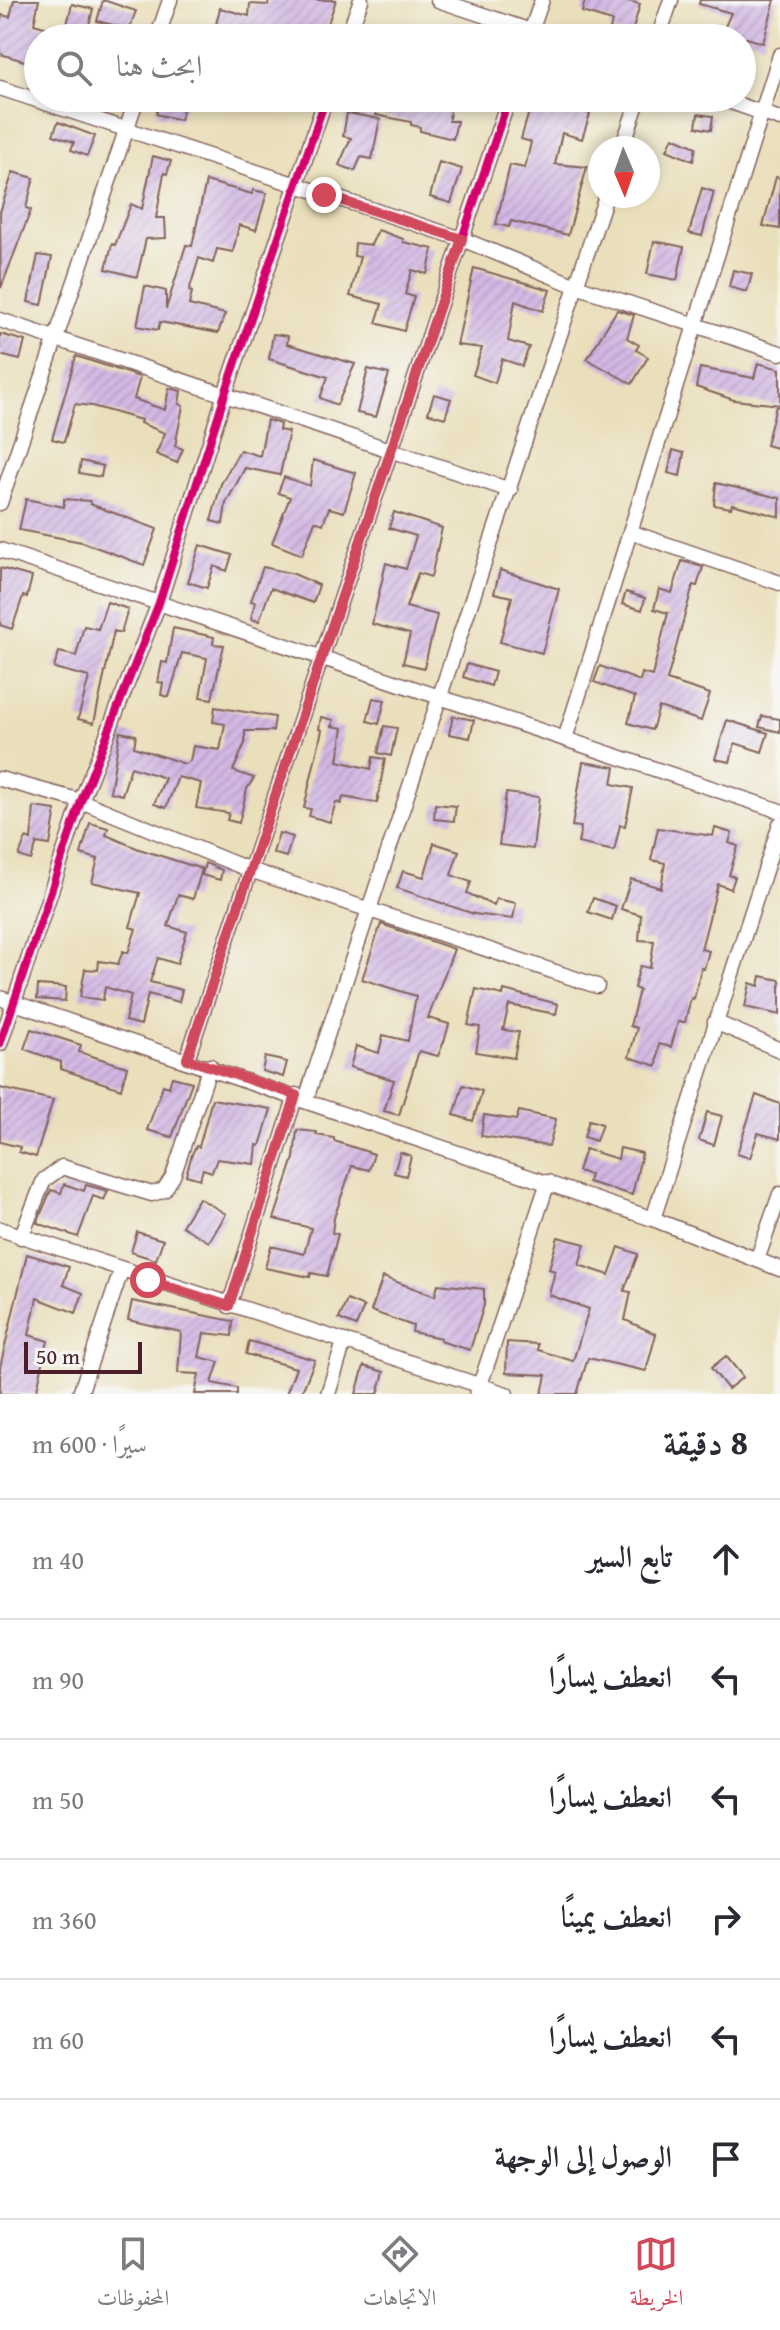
<!DOCTYPE html>
<html lang="ar">
<meta charset="utf-8">
<style>
body{margin:0;font-family:"Gentium Book Plus",Amiri,serif;background:#f2f2f3;color:#2b2b33;direction:rtl}
.compass{position:absolute;left:588px;top:136px;width:72px;height:72px;border-radius:50%;background:#fff;box-shadow:0 4px 12px #0003;rotate:178deg}
.scale{position:absolute;left:24px;bottom:20px;width:118px;box-sizing:border-box;padding-left:8px;border:4px solid #4a1f2b;border-top:0;font-size:22px;line-height:28px;white-space:nowrap;color:#4a1f2b;-webkit-text-stroke:6px #f6f6f2;paint-order:stroke}
.stop{position:absolute;width:24px;height:24px;margin:-18px;border:6px solid #d1495b;border-radius:50%;background:#fff}
.stop.end{background:#d1495b;border-color:#fff;box-shadow:0 2px 8px #0008}
.list{margin:0;padding:0;list-style:none}
h2{display:flex;justify-content:space-between;align-items:center;height:104px;margin:0;padding:0 32px;font-size:34px}
h2 small{font-size:26px;font-weight:400;color:#7c7c81}
.list li{display:grid;grid-template-columns:52px 1fr auto;gap:24px;align-items:center;box-sizing:border-box;height:120px;padding:0 32px;border-top:2px solid #e1e1e2}
.list b{display:block;font-size:30px;white-space:nowrap}
.list em{font-size:26px;font-style:normal;color:#7c7c81}
.icon{flex:none;width:44px;height:44px;fill:none;stroke:currentColor;stroke-width:2;stroke-linecap:round;stroke-linejoin:round}
.map{position:relative;flex:none;width:780px;height:1394px;overflow:hidden;direction:ltr}
.search{position:absolute;background:#fff;box-shadow:0 4px 12px #0003;left:24px;right:24px;top:24px;height:88px;display:flex;align-items:center;gap:20px;box-sizing:border-box;padding:0 28px;border-radius:44px;color:#7c7c81;font-size:30px}
.sheet{height:824px;background:#fff}
nav{display:flex;justify-content:space-around;align-items:center;box-sizing:border-box;height:112px;border-top:2px solid #e1e1e2;background:#fff;font-size:22px;color:#7c7c81}
nav a{display:grid;justify-items:center;gap:4px}
nav .on{color:#d1495b}
.map>svg:first-child{display:block}
</style>
<div class="map">
<svg width="780" height="1394" viewBox="0 0 780 1394">
<defs>
<pattern id="building-hatch" width="6" height="6" patternUnits="userSpaceOnUse" patternTransform="scale(2)"><rect width="6" height="6" fill="#d2b8e3"/><path d="M-1 1l2-2M0 6l6-6M5 7l2-2" fill="none" stroke="#b69ec3"/></pattern>
</defs>
<rect width="100%" height="100%" fill="#f6f6f2"/>
<filter id="ink" filterUnits="userSpaceOnUse"><feTurbulence type="fractalNoise" baseFrequency=".0125" numOctaves="2"/><feDisplacementMap in="SourceGraphic" scale="16" xChannelSelector="R" yChannelSelector="G"/><feConvolveMatrix kernelMatrix="1 2 1 2 8 2 1 2 1" color-interpolation-filters="sRGB"/></filter>
<filter id="wash" filterUnits="userSpaceOnUse"><feTurbulence type="fractalNoise" baseFrequency=".006" numOctaves="4" result="noise"/><feDisplacementMap in="SourceGraphic" scale="32" xChannelSelector="R" yChannelSelector="G"/><feGaussianBlur stdDeviation="1.8" result="paint"/><feColorMatrix in="noise" values="0 0 0 0 0 0 0 0 0 0 0 0 0 0 0 0 0 1.4 0 .05"/><feComposite in="paint" operator="in"/></filter>
<g filter="url(#wash)">
<rect width="100%" height="100%" fill="#eadfbb"/>
<g id="blocks">
<path fill="url(#building-hatch)" d="M 14,0 L 39,0 L 34,24 L 65,33 L 72,4 L 93,9 L 86,38 L 38,38 L 38,65 L 0,54 L 0,22 L 2,15 L 10,17 Z
M 103,0 L 136,11 L 129,29 L 97,21 Z
M 269,0 L 336,0 L 323,38 L 242,38 L 214,33 L 220,8 L 249,16 L 250,4 L 268,5 Z
M 585,0 L 625,0 L 640,4 L 631,36 L 610,30 L 612,21 L 582,12 Z
M 700,0 L 775,0 L 763,43 L 747,38 L 720,38 L 731,13 L 699,4 Z
M 161,98 L 185,103 L 180,120 L 156,114 Z
M 425,98 L 451,98 L 449,121 L 457,121 L 453,139 L 420,131 L 420,127 L 411,125 L 411,122 L 376,115 L 379,99 L 424,108 Z
M 533,98 L 562,101 L 590,114 L 582,139 L 562,133 L 555,164 L 587,167 L 568,235 L 511,221 L 509,227 L 496,224 L 510,165 L 525,168 L 531,142 L 521,139 Z
M 347,113 L 380,119 L 372,159 L 361,157 L 355,171 L 339,165 L 351,138 L 343,136 Z
M 698,114 L 713,116 L 711,130 L 696,127 Z
M 58,122 L 95,136 L 87,156 L 71,150 L 74,142 L 53,135 Z
M 673,137 L 696,147 L 693,161 L 667,150 Z
M 153,156 L 171,161 L 167,174 L 164,173 L 156,218 L 165,218 L 166,238 L 146,239 L 137,277 L 106,269 L 112,244 L 115,245 L 131,204 L 142,209 Z
M 439,162 L 462,169 L 451,203 L 430,197 Z
M 13,172 L 34,178 L 26,208 L 31,210 L 1,288 L 0,212 Z
M 776,177 L 780,178 L 780,229 L 763,226 Z
M 206,181 L 252,194 L 253,190 L 267,193 L 256,230 L 239,225 L 233,252 L 217,249 L 213,263 L 199,258 L 189,291 L 192,292 L 189,305 L 225,314 L 218,333 L 160,322 L 158,330 L 137,326 L 145,286 L 166,291 L 166,309 L 186,245 L 192,246 Z
M 702,188 L 714,192 L 702,236 L 689,233 Z
M 378,230 L 403,239 L 403,242 L 433,249 L 427,274 L 412,270 L 405,294 L 414,297 L 404,331 L 376,323 L 382,304 L 350,296 L 360,257 L 354,256 L 355,243 L 371,245 Z
M 654,241 L 684,247 L 677,280 L 647,274 Z
M 38,255 L 52,257 L 42,305 L 28,302 Z
M 474,268 L 550,290 L 543,311 L 515,301 L 508,341 L 529,347 L 522,366 L 502,359 L 495,383 L 473,375 L 482,348 L 457,345 Z
M 733,270 L 752,274 L 747,292 L 729,287 Z
M 617,310 L 634,315 L 627,338 L 639,345 L 636,350 L 648,357 L 632,384 L 587,359 Z
M 0,334 L 25,341 L 20,360 L 0,355 Z
M 273,334 L 288,336 L 287,344 L 355,364 L 337,405 L 320,398 L 328,377 L 269,359 Z
M 76,356 L 140,377 L 134,399 L 165,410 L 169,388 L 181,391 L 179,404 L 183,406 L 175,446 L 183,449 L 177,463 L 156,454 L 165,433 L 140,423 L 141,420 L 92,406 L 75,404 L 64,442 L 52,439 Z
M 758,363 L 780,369 L 780,405 L 734,400 L 696,387 L 700,368 L 754,378 Z
M 368,369 L 389,374 L 376,417 L 357,413 Z
M 434,394 L 451,399 L 445,418 L 428,413 Z
M 776,406 L 780,407 L 780,449 L 766,445 Z
M 267,420 L 280,424 L 279,430 L 289,432 L 280,475 L 245,468 L 226,503 L 223,524 L 211,521 L 221,484 L 240,450 L 260,456 Z
M 673,450 L 684,453 L 680,476 L 668,473 Z
M 313,460 L 356,473 L 344,512 L 329,508 L 323,524 L 315,521 L 302,555 L 272,543 L 290,497 L 278,493 L 284,477 L 310,486 Z
M 81,461 L 103,466 L 101,477 L 79,473 Z
M 716,483 L 780,498 L 780,517 L 732,504 L 731,508 L 714,505 Z
M 26,499 L 64,507 L 64,499 L 90,501 L 90,504 L 157,529 L 144,565 L 82,542 L 19,530 Z
M 394,512 L 442,528 L 431,577 L 418,573 L 406,607 L 437,615 L 424,668 L 403,663 L 410,634 L 372,624 L 386,563 L 406,569 L 416,536 L 389,528 Z
M 200,545 L 232,555 L 227,571 L 214,566 L 207,588 L 188,582 Z
M 682,561 L 703,567 L 697,586 L 693,585 L 667,680 L 710,694 L 701,721 L 659,707 L 652,730 L 628,723 L 635,697 L 594,682 L 600,666 L 640,681 L 642,673 L 652,676 L 668,613 L 654,609 L 659,589 L 672,593 Z
M 263,567 L 294,574 L 319,585 L 313,603 L 271,588 L 259,621 L 251,619 L 255,602 L 251,601 Z
M 0,568 L 32,577 L 27,597 L 23,596 L 12,629 L 0,625 Z
M 500,570 L 559,589 L 542,653 L 500,642 L 512,597 L 494,593 Z
M 626,592 L 645,598 L 642,610 L 622,604 Z
M 107,602 L 128,609 L 121,633 L 114,631 L 94,723 L 78,719 L 89,677 L 54,668 L 59,652 L 76,656 L 84,626 L 98,629 Z
M 173,628 L 214,637 L 213,644 L 224,645 L 212,699 L 200,697 L 207,658 L 182,653 L 169,697 L 161,695 L 163,683 L 158,682 L 162,662 L 167,663 Z
M 467,664 L 495,672 L 491,686 L 463,677 Z
M 373,698 L 385,700 L 379,724 L 367,721 Z
M 215,707 L 275,717 L 273,731 L 245,731 L 245,743 L 233,771 L 254,778 L 247,789 L 239,823 L 227,820 L 229,813 L 196,808 L 201,783 L 178,777 L 166,808 L 154,804 L 165,778 L 131,767 L 122,795 L 110,792 L 120,732 L 136,735 L 134,747 L 185,764 L 190,761 L 193,746 L 220,750 L 225,724 L 213,722 Z
M 453,716 L 474,720 L 470,738 L 449,734 Z
M 762,716 L 780,719 L 780,732 L 759,727 Z
M 321,717 L 334,720 L 332,726 L 343,728 L 338,761 L 371,769 L 373,757 L 385,759 L 377,803 L 343,797 L 341,804 L 336,802 L 330,822 L 309,816 L 311,809 L 304,808 L 322,730 L 319,729 Z
M 727,720 L 768,733 L 762,752 L 735,743 L 730,762 L 715,759 Z
M 384,726 L 397,728 L 391,756 L 378,753 Z
M 583,762 L 615,767 L 612,784 L 633,788 L 625,826 L 620,825 L 614,851 L 578,843 L 581,827 L 572,826 Z
M 506,793 L 539,797 L 533,849 L 499,845 Z
M 435,804 L 456,806 L 454,821 L 434,819 Z
M 34,807 L 56,810 L 50,845 L 37,843 L 31,860 L 19,856 L 26,838 L 31,840 Z
M 90,823 L 108,828 L 106,835 L 139,849 L 202,869 L 193,899 L 178,895 L 168,926 L 187,932 L 177,964 L 158,958 L 150,982 L 182,990 L 179,1002 L 148,994 L 141,1025 L 125,1021 L 131,995 L 105,987 L 103,1000 L 80,997 L 85,969 L 98,970 L 99,961 L 118,964 L 123,951 L 128,953 L 136,929 L 130,927 L 140,893 L 92,882 L 98,859 L 81,854 Z
M 658,828 L 713,836 L 715,828 L 732,833 L 729,843 L 738,846 L 729,875 L 735,877 L 731,889 L 718,884 L 701,949 L 709,951 L 704,969 L 701,968 L 694,999 L 691,998 L 685,1022 L 678,1022 L 671,1047 L 659,1044 L 657,1066 L 629,1057 L 637,1028 L 630,1026 L 639,990 L 634,988 L 640,966 L 650,968 L 654,941 L 639,940 L 641,915 L 621,909 L 631,879 L 661,888 L 665,863 L 651,860 Z
M 279,833 L 293,837 L 286,857 L 273,853 Z
M 434,843 L 459,851 L 451,875 L 471,882 L 467,893 L 494,906 L 496,899 L 516,903 L 513,919 L 474,914 L 397,888 L 403,871 L 424,877 Z
M 205,863 L 222,870 L 220,880 L 202,875 Z
M 593,898 L 616,906 L 612,920 L 588,912 Z
M 381,924 L 454,949 L 428,1018 L 449,1024 L 445,1039 L 438,1056 L 419,1051 L 399,1115 L 384,1111 L 394,1080 L 350,1067 L 356,1046 L 379,1053 L 383,1035 L 408,1041 L 416,996 L 362,979 Z
M 761,976 L 780,980 L 780,1015 L 745,1007 L 750,983 L 759,986 Z
M 38,985 L 66,987 L 65,1001 L 37,999 Z
M 476,989 L 503,995 L 504,990 L 558,1004 L 556,1014 L 509,1005 L 503,1030 L 519,1032 L 514,1058 L 476,1052 L 480,1027 L 468,1025 Z
M 31,1029 L 81,1045 L 79,1052 L 127,1067 L 121,1089 L 61,1069 L 61,1062 L 24,1049 Z
M 265,1057 L 287,1062 L 283,1077 L 262,1071 Z
M 172,1077 L 192,1082 L 172,1137 L 147,1130 L 163,1085 L 169,1087 Z
M 463,1085 L 482,1091 L 473,1121 L 454,1115 Z
M 0,1088 L 53,1100 L 36,1157 L 19,1152 L 20,1147 L 0,1142 Z
M 756,1095 L 780,1104 L 780,1139 L 758,1133 L 750,1158 L 737,1154 Z
M 212,1099 L 271,1109 L 260,1146 L 257,1145 L 255,1164 L 217,1159 L 212,1172 L 203,1169 L 200,1179 L 186,1175 L 192,1154 L 196,1146 L 199,1147 Z
M 519,1111 L 556,1119 L 549,1146 L 481,1136 L 484,1115 L 516,1120 Z
M 707,1112 L 722,1116 L 714,1145 L 699,1140 Z
M 589,1120 L 602,1124 L 596,1141 L 584,1137 Z
M 297,1130 L 317,1132 L 316,1135 L 334,1138 L 334,1141 L 374,1154 L 369,1170 L 352,1166 L 334,1218 L 332,1233 L 338,1234 L 327,1276 L 311,1273 L 310,1277 L 265,1268 L 271,1246 L 304,1254 L 311,1228 L 274,1219 L 294,1158 Z
M 620,1148 L 642,1153 L 632,1195 L 588,1182 L 590,1175 L 578,1171 L 585,1149 L 618,1159 Z
M 400,1152 L 411,1156 L 406,1176 L 394,1173 Z
M 64,1184 L 84,1191 L 86,1185 L 108,1191 L 104,1200 L 93,1196 L 78,1237 L 37,1223 L 51,1190 L 61,1193 Z
M 199,1198 L 226,1214 L 209,1242 L 182,1226 Z
M 137,1232 L 163,1240 L 156,1260 L 131,1252 Z
M 558,1237 L 585,1244 L 579,1265 L 609,1275 L 619,1247 L 638,1254 L 624,1291 L 631,1292 L 625,1320 L 656,1334 L 646,1371 L 588,1358 L 577,1394 L 542,1394 L 546,1375 L 506,1373 L 507,1342 L 538,1344 L 538,1350 L 573,1361 L 589,1309 L 549,1295 L 555,1271 L 549,1269 Z
M 27,1254 L 69,1267 L 63,1285 L 83,1293 L 76,1313 L 37,1298 L 29,1335 L 48,1341 L 36,1394 L 0,1394 L 0,1367 Z
M 383,1277 L 435,1296 L 438,1284 L 484,1289 L 484,1305 L 470,1350 L 440,1341 L 441,1338 L 412,1332 L 413,1326 L 371,1311 Z
M 347,1300 L 364,1307 L 356,1326 L 339,1319 Z
M 132,1301 L 233,1321 L 232,1336 L 204,1333 L 199,1357 L 219,1362 L 212,1383 L 237,1388 L 237,1394 L 195,1394 L 199,1374 L 178,1373 L 181,1332 L 128,1320 Z
M 249,1341 L 315,1360 L 301,1394 L 286,1394 L 296,1368 L 246,1354 Z
M 726,1356 L 743,1377 L 728,1389 L 711,1368 Z
M 364,1366 L 384,1372 L 378,1394 L 356,1394 Z"/>
</g>
</g>
<g filter="url(#ink)">
<use href="#blocks" fill-opacity="0" stroke="#82625d" stroke-width="2"/>
<g fill="none" stroke-linecap="round" stroke-linejoin="round">
<g stroke="#82625d" stroke-width="17">
<path id="minor" d="M 438,0 L 552,38
M 529,37 L 542,0
M 157,38 L 170,0
M 347,38 L 361,0
M 658,38 L 671,0
M 0,88 L 462,239 L 576,286 L 780,353
M 719,98 L 780,119
M 622,148 L 639,98
M 0,320 L 510,490
M 0,503 L 137,98
M 630,532 L 780,583
M 0,550 L 780,811
M 565,739 L 780,55
M 0,779 L 81,801 L 250,870 L 597,986
M 0,998 L 653,1219 L 780,1269
M 715,1022 L 780,1050
M 0,1044 L 81,801 L 159,603 L 225,394 L 326,98
M 187,1059 L 509,98
M 306,1099 L 606,196
M 653,1219 L 780,824
M 0,1229 L 506,1394
M 21,1237 L 44,1180 L 62,1167 L 152,1194 L 164,1190 L 173,1176 L 210,1066
M 757,1260 L 780,1194
M 229,1306 L 296,1095
M 80,1394 L 121,1271
M 328,1394 L 344,1342
M 477,1394 L 548,1182"/>
</g>
<use href="#minor" stroke="#fff" stroke-width="14"/>
<g stroke="#f6f6f2" stroke-width="13">
<path id="cycleway" d="M 0,1044 L 81,801 L 159,603 L 225,394 L 326,98
M 187,1059 L 509,98"/>
</g>
<use href="#cycleway" stroke="#d6006c" stroke-width="8"/>
</g>
</g>
<g fill="none" stroke-linecap="round" stroke-linejoin="round" filter="url(#ink)">
<path stroke="#d1495b" stroke-width="10" d="M 148,1280 L 229,1306 L 296,1095 L 187,1059 L 462,239 L 324,195"/>
</g>
</svg>
<svg class="compass" viewBox="-18 -18 36 36"><path d="M0-13l5 13h-10z" fill="#e53935"/><path d="M0 13l5-13h-10z" fill="#7c7c81"/></svg>
<div class="scale">50 m</div>
<div class="stop" style="left:148px;top:1280px"></div>
<div class="stop end" style="left:324px;top:195px"></div>
<div class="search"><svg class="icon" aria-label="search" viewBox="0 0 24 24"><circle cx="10" cy="10" r="6"/><path d="M15 15l6 6"/></svg>ابحث هنا</div>
</div>
<section class="sheet">
<h2>8 دقيقة<small>سيرًا · 600 m</small></h2>
<ul class="list">
<li><svg class="icon" aria-label="ahead" viewBox="0 0 24 24"><path d="M12 20V5M6 11l6-6 6 6"/></svg><div><b>تابع السير</b></div><em>40 m</em></li>
<li><svg class="icon" aria-label="left" viewBox="0 0 24 24"><path d="M17 20v-9H6M10 6l-5 5 5 5"/></svg><div><b>انعطف يسارًا</b></div><em>90 m</em></li>
<li><svg class="icon" aria-label="left" viewBox="0 0 24 24"><path d="M17 20v-9H6M10 6l-5 5 5 5"/></svg><div><b>انعطف يسارًا</b></div><em>50 m</em></li>
<li><svg class="icon" aria-label="right" viewBox="0 0 24 24"><path d="M7 20v-9h11M14 6l5 5-5 5"/></svg><div><b>انعطف يمينًا</b></div><em>360 m</em></li>
<li><svg class="icon" aria-label="left" viewBox="0 0 24 24"><path d="M17 20v-9H6M10 6l-5 5 5 5"/></svg><div><b>انعطف يسارًا</b></div><em>60 m</em></li>
<li><svg class="icon" aria-label="arrive" viewBox="0 0 24 24"><path d="M6 21V4h12l-3 4 3 4H6"/></svg><div><b>الوصول إلى الوجهة</b></div></li>
</ul>
</section>
<nav>
<a class="on"><svg class="icon" aria-label="map" viewBox="0 0 24 24"><path d="M3 6l6-2 6 2 6-2v14l-6 2-6-2-6 2zM9 4v14M15 6v14"/></svg>الخريطة</a>
<a><svg class="icon" aria-label="directions" viewBox="0 0 24 24"><path d="M12 3l9 9-9 9-9-9zM9 14v-3h6M13 9l2 2-2 2"/></svg>الاتجاهات</a>
<a><svg class="icon" aria-label="saved" viewBox="0 0 24 24"><path d="M7 4h10v16l-5-4-5 4z"/></svg>المحفوظات</a>
</nav>
